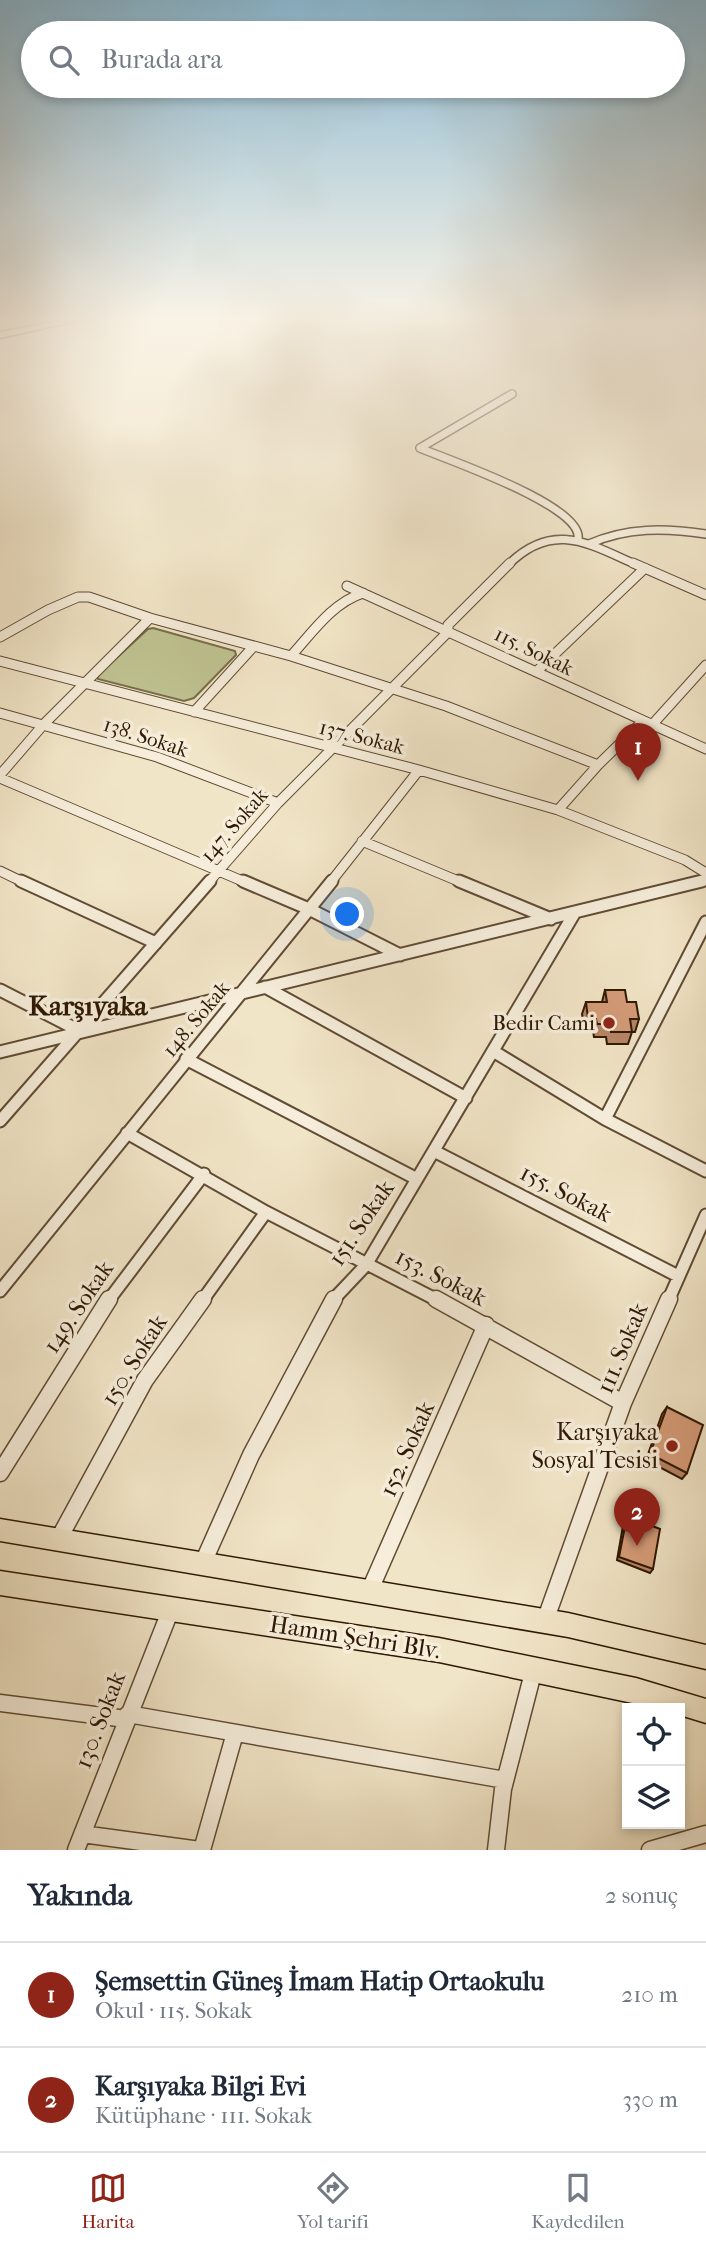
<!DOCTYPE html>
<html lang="tr">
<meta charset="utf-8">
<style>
body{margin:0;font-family:"IM FELL French Canon",serif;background:#f2f2f3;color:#1f2937}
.controls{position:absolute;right:21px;bottom:21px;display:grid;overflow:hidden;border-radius:0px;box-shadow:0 4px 10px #0003}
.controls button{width:63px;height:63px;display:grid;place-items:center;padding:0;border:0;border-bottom:2px solid #e0e1e3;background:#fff;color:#1f2937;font:35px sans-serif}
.you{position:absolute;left:348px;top:915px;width:24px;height:24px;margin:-18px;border:5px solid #fff;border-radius:50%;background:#1a73e8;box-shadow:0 0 0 10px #1a73e833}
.badge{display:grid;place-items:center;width:46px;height:46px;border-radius:50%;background:#8f2418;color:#fff;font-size:23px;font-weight:700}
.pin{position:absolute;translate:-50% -58px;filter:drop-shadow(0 2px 4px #0008)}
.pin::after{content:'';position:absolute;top:37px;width:24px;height:21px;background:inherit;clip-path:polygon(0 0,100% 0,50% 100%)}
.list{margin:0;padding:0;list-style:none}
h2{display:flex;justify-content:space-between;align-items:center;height:91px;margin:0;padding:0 28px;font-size:30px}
h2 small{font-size:23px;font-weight:400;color:#747a83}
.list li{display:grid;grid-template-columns:46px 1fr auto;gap:21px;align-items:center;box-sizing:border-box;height:105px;padding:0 28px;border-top:2px solid #e0e1e3}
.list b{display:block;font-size:26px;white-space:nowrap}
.list p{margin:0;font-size:23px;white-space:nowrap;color:#747a83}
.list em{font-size:23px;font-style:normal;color:#747a83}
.icon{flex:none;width:38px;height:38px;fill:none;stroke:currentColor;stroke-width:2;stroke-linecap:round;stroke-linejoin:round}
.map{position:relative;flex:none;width:706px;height:1850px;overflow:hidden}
.search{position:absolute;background:#fff;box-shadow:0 4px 10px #0003;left:21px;right:21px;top:21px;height:77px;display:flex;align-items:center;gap:18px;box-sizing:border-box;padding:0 24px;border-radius:38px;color:#747a83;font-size:26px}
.sheet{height:301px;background:#fff}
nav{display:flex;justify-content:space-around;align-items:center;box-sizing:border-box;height:98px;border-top:2px solid #e0e1e3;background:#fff;font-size:19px;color:#747a83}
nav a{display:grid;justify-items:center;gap:4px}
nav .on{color:#8f2418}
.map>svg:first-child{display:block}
</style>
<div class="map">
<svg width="706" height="1850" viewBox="0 0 706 1850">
<rect width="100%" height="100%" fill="#f1e5c7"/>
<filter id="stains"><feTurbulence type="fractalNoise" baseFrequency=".00286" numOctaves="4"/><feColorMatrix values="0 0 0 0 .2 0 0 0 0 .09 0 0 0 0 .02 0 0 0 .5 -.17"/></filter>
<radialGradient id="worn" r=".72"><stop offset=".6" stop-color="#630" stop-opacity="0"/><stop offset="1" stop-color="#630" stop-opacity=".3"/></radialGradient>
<path fill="#c0c392" stroke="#786e4a" stroke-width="2" d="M 153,628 L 235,651 L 236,655 L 194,698 L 184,701 L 98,679 L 97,676 L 148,629 Z"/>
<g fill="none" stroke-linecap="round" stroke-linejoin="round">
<g stroke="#604b34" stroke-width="10">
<path id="minor-far3" d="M 420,448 C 448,460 584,506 578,539
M 420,448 L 512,394
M 589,544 C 627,527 665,528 706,534
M 508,565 C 553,520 589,544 637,565"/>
</g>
<g stroke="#604b34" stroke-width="11">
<path id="minor-far2" d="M 633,563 L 706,595
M 347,586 L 706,749
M 363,593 C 332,603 312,633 291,656 L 446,706 L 598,765 L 558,810
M 0,637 L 48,610 L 78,597 L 89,597 L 150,618 L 291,656
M 0,661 L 419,770 L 558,810 L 685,860 L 706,873
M 537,671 L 645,568
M 194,712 L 253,647
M 0,713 L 157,757 L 278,803
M 651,726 L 706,665
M 598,765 L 642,722
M 0,775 L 44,724 L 150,618
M 0,778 L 247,883
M 362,841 L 463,883
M 0,871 L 25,883
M 208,883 L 278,803 L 448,632 L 448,625 L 510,563
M 330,883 L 419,770
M 695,883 L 706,880"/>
</g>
<g stroke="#604b34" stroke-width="15">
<path id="minor-far1" d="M 21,881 L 156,943
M 243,881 L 309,909 L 400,955
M 459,881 L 551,919
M 265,987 L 466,1098
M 0,990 L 80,1031
M 493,1051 L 605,1119 L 706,1171
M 0,1052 L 702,881
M 186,1059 L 417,1179
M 605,1119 L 706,922
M 0,1121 L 210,881
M 127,1133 L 266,1212 L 439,1301
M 434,1151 L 678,1276
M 0,1291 L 332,881
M 108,1301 L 204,1174
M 202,1301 L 266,1212
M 332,1301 L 366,1265 L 574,914
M 668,1301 L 706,1215"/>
</g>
<g stroke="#604b34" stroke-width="19">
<path id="minor" d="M 436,1299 L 623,1403
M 0,1473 L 109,1299
M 57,1542 L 145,1380 L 203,1299
M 202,1565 L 251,1455 L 334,1299
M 369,1592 L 486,1325
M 545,1621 L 623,1403 L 669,1299
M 0,1703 L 126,1719
M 128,1714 L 505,1780
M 82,1834 L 200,1850
M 76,1850 L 171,1609
M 202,1850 L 235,1733
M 496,1850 L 503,1789 L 534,1669
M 650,1850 L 706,1834"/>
</g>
<g stroke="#2f1803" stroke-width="3">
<path id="primary" d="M 0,1519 L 568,1613 L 706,1645 L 706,1669 L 568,1637 L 0,1541 Z
M 0,1571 L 439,1638 L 636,1678 L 706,1699 L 706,1723 L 680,1715 L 680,1708 L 656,1708 L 439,1662 L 0,1595 Z"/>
</g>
<g stroke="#2f1803" stroke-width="3">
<path id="trunk" d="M 52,322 L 72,322 L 0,338 L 0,332 Z"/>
</g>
<use href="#minor-far3" stroke="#f6eedb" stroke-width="7"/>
<use href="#minor-far2" stroke="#f6eedb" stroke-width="9"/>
<use href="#minor-far1" stroke="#f6eedb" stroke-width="11"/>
<use href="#minor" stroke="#f6eedb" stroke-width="16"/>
<use href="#primary" fill="#f1e5c7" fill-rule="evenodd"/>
<use href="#trunk" fill="#f1e5c7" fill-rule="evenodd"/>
</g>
<path fill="#b78668" stroke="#2f1803" stroke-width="2" d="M 605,990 L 627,1002 L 639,1019 L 635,1032 L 632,1032 L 628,1044 L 607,1044 L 606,1037 L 594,1037 L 593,1031 L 585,1031 L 582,1014 L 586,1002 L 602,1002 Z
M 667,1407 L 687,1473 L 682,1479 L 646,1460 L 662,1414 Z
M 627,1516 L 653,1569 L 650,1573 L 617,1560 L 624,1520 Z"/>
<path fill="#d59c79" stroke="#2f1803" stroke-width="2" d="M 605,990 L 625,990 L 627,1002 L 636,1002 L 639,1019 L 630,1019 L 632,1032 L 611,1032 L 610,1024 L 597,1024 L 596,1019 L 588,1019 L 586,1002 L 607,1002 Z
M 667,1407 L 703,1425 L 687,1473 L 650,1454 Z
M 627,1516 L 660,1529 L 653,1569 L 619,1557 Z"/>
<linearGradient id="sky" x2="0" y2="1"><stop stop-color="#89b8d2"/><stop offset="0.55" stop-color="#f9f3e6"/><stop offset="1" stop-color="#f9f3e6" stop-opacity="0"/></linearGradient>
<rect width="706" height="581" fill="url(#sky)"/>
<g fill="#8f2418" stroke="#f6eedb" stroke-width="2.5">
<circle cx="609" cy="1023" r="7"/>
<circle cx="672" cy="1446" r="7"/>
</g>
<g text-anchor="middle" stroke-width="7" stroke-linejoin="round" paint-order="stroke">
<g font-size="21" fill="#2f1803" stroke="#f6eedb">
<text transform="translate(534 651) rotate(26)" y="7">115. Sokak</text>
<text transform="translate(146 737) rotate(18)" y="7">138. Sokak</text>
<text transform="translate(362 737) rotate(14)" y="7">137. Sokak</text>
<text transform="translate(234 825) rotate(-49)" y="7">147. Sokak</text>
<text transform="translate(196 1019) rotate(-50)" y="7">148. Sokak</text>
</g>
<g font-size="21" fill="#2f1803" stroke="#f6eedb" text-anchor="end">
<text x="595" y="1030">Bedir Cami</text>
</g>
<g font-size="24" fill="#2f1803" stroke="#f6eedb">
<text transform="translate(566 1193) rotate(27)" y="8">155. Sokak</text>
<text transform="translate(361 1223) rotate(-56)" y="8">151. Sokak</text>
<text transform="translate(441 1277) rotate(27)" y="8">153. Sokak</text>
<text transform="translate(78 1307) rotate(-56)" y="8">149. Sokak</text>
<text transform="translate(622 1348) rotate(-67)" y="8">111. Sokak</text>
<text transform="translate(134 1360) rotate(-58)" y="8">150. Sokak</text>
<text transform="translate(407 1449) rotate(-66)" y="8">152. Sokak</text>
<text transform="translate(355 1637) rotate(9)" y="8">Hamm Şehri Blv.</text>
<text transform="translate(100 1720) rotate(-69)" y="8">130. Sokak</text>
</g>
<g font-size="24" fill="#2f1803" stroke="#f6eedb" text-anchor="end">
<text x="658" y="1440">Karşıyaka<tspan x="658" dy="28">Sosyal Tesisi</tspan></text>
</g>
<g font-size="28" font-weight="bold" fill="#2f1803" stroke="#f6eedb">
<text x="88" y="1015">Karşıyaka</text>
</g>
</g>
<rect width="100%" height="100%" filter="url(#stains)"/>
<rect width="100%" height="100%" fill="url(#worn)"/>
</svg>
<div class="controls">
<button><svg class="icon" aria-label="locate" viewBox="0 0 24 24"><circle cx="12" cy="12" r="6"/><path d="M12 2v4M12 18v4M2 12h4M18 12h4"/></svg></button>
<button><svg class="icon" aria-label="layers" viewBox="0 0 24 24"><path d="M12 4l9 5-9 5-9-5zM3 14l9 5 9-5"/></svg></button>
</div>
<div class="you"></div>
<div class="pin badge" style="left:638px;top:781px">1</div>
<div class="pin badge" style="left:637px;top:1546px">2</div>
<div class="search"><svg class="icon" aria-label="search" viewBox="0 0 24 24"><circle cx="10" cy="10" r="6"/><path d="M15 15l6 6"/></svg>Burada ara</div>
</div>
<section class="sheet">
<h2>Yakında<small>2 sonuç</small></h2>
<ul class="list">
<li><span class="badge">1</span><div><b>Şemsettin Güneş İmam Hatip Ortaokulu</b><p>Okul · 115. Sokak</p></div><em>210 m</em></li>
<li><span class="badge">2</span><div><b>Karşıyaka Bilgi Evi</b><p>Kütüphane · 111. Sokak</p></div><em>330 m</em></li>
</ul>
</section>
<nav>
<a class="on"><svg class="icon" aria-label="map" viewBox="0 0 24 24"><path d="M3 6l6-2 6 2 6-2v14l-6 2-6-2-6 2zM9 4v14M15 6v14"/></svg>Harita</a>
<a><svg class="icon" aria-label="directions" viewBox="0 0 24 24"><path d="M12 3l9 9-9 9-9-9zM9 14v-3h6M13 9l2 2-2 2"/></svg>Yol tarifi</a>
<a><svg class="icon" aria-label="saved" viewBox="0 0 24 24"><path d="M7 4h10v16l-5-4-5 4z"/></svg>Kaydedilen</a>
</nav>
